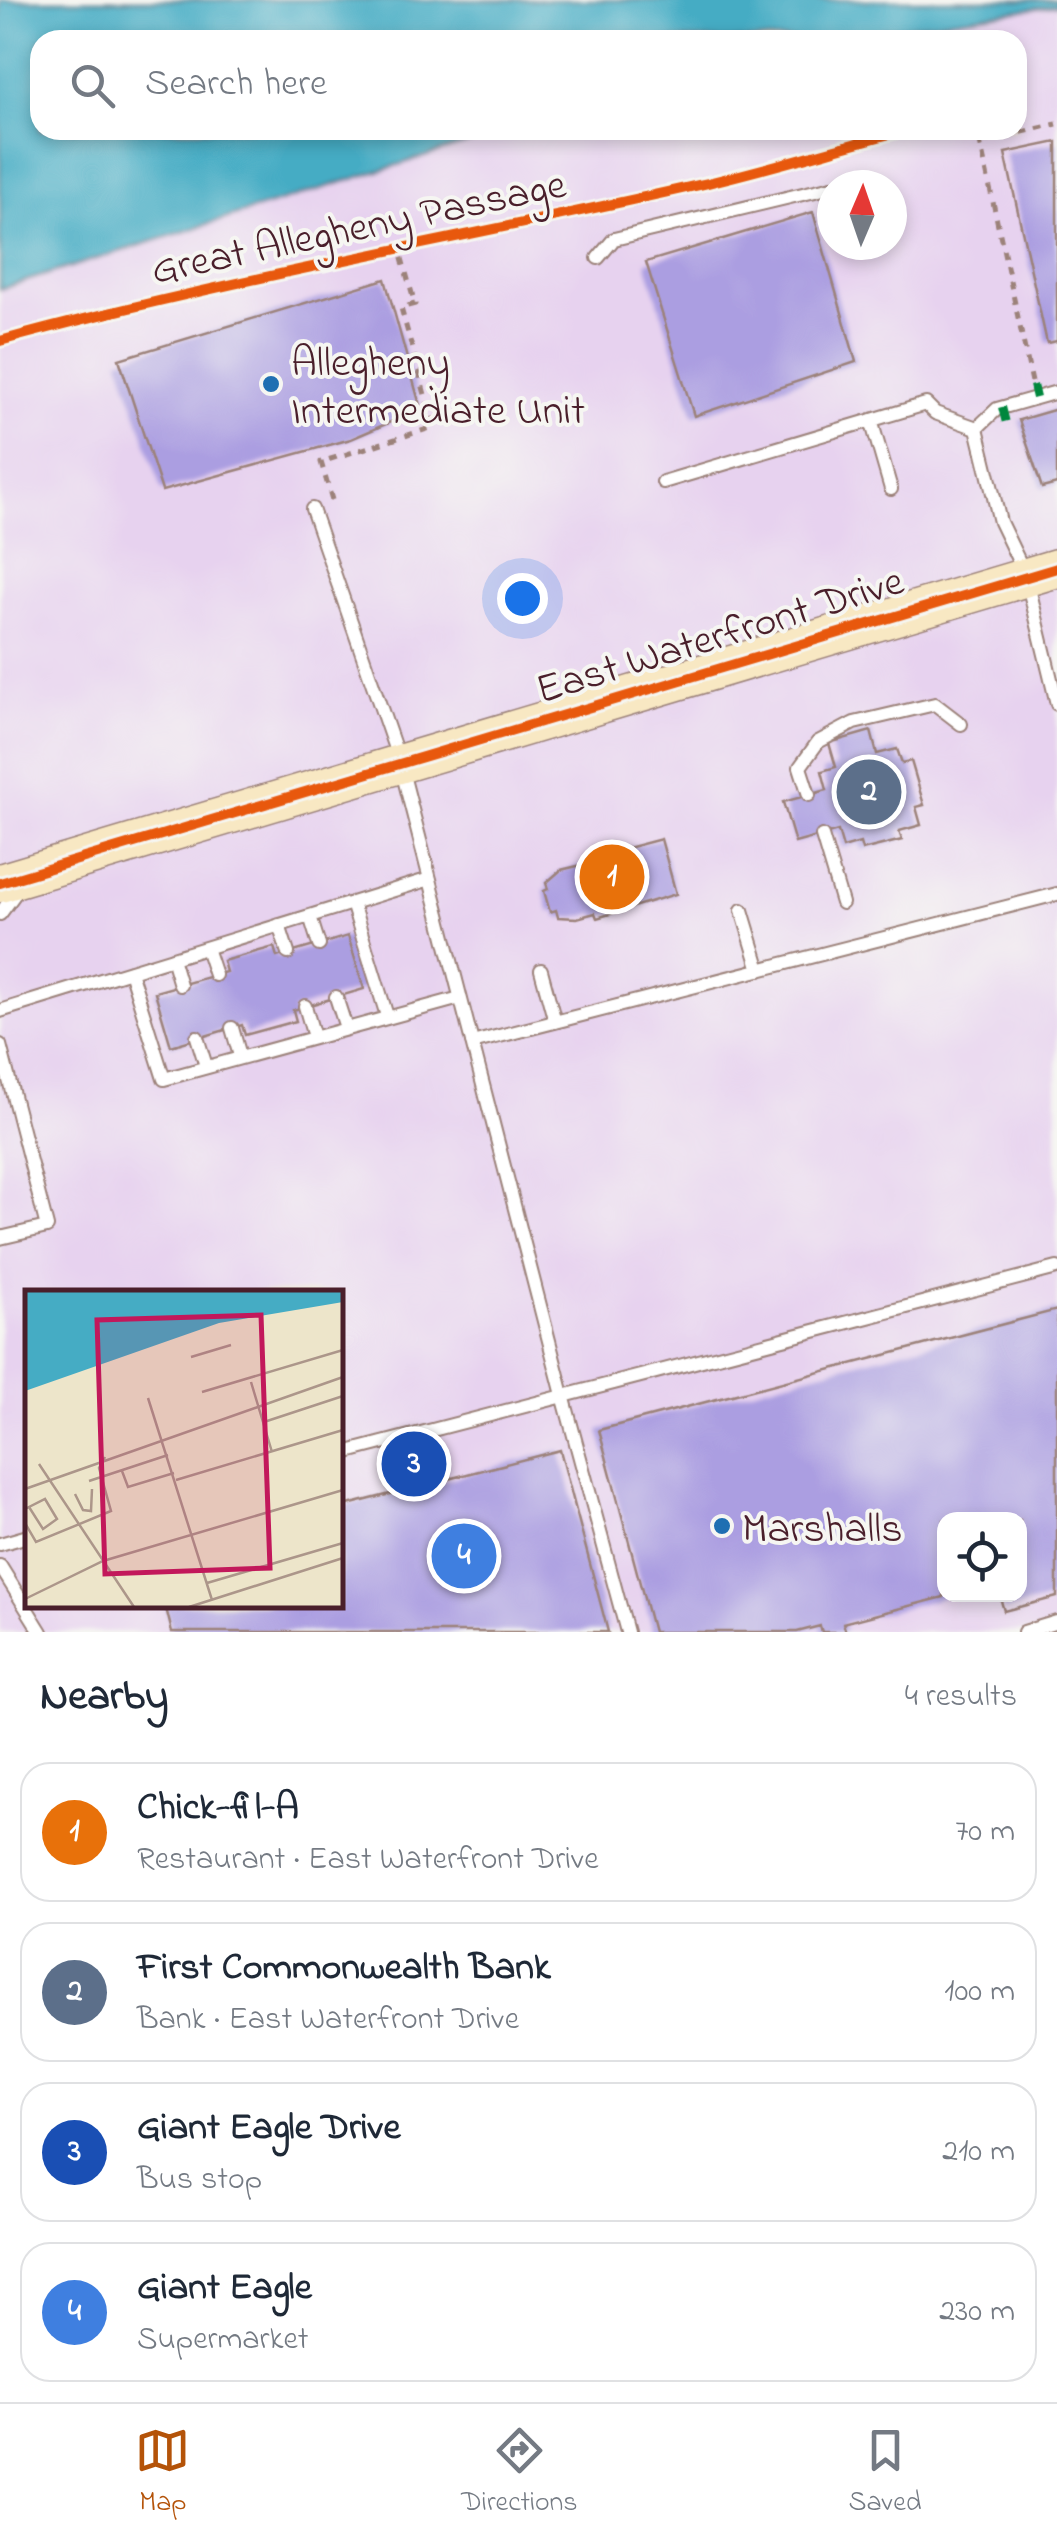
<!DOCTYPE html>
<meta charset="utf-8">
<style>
body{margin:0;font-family:"Indie Flower",sans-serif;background:#f2f2f3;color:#1f2937}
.controls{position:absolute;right:30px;bottom:30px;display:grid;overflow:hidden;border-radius:20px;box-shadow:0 5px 15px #0003}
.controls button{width:90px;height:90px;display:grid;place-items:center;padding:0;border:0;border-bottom:2px solid #e0e1e3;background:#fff;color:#1f2937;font:50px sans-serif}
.compass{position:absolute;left:817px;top:170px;width:90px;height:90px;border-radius:50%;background:#fff;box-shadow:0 5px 15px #0003;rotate:2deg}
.you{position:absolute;left:522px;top:598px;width:35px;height:35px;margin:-25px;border:8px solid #fff;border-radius:50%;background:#1a73e8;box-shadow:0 0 0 15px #1a73e833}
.badge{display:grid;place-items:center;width:65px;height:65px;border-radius:50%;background:#b45309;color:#fff;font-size:32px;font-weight:700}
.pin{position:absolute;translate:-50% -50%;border:5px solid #fff;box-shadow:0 2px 10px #0006}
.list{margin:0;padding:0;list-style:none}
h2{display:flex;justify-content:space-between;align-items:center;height:130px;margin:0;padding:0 40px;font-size:42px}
h2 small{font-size:32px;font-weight:400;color:#747a83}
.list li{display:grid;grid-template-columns:65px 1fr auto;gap:30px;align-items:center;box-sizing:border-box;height:140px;margin:0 20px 20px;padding:0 20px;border:2px solid #e0e1e3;border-radius:30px}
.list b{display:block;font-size:38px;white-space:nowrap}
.list p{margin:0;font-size:32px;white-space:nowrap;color:#747a83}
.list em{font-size:32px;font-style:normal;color:#747a83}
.icon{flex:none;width:55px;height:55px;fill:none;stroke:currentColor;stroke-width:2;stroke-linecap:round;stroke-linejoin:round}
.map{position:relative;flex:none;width:1057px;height:1632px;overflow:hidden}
.search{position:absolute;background:#fff;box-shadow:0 5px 15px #0003;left:30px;right:30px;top:30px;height:110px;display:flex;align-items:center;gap:25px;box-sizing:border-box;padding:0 35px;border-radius:30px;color:#747a83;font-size:38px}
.sheet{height:770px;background:#fff}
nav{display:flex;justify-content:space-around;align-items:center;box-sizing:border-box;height:140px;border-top:2px solid #e0e1e3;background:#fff;font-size:28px;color:#747a83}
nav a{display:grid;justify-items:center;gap:5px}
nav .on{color:#b45309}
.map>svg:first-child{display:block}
</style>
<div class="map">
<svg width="1057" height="1632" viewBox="0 0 1057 1632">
<rect width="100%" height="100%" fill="#f6f6f2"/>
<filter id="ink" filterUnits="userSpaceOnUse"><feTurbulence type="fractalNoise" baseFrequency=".01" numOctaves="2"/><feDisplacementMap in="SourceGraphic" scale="20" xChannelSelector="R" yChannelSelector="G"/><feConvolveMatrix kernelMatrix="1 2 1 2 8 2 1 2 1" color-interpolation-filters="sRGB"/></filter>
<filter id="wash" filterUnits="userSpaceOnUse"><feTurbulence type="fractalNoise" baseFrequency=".0048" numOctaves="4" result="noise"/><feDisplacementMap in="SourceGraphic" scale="40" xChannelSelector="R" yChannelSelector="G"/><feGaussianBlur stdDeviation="2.25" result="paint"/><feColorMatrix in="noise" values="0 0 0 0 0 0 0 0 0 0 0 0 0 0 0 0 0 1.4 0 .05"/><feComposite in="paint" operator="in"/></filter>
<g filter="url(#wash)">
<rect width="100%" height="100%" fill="#ede5ca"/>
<path fill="#e7d2ef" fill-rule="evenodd" d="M 1057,6 L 1057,1632 L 0,1632 L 0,289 L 510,130 L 1017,130 L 1017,40 L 813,40 ZM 832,185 L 892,185 L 892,245 L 832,245 ZM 28,1292 L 340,1292 L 340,1604 L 28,1604 ZM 944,1520 L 1020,1520 L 1020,1594 L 944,1594 Z"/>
<path fill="#45acc4" stroke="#486678" stroke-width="2.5" d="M 0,0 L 1057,0 L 1057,5 L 813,40 L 40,40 L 40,130 L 510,130 L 0,289 Z"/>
<g id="blocks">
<path fill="#ab9ee1" d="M 1057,142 L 1057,341 L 1047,343 L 1005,153 Z
M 813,212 L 856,362 L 694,416 L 646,262 Z
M 385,279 L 421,409 L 351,439 L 162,491 L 119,359 Z
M 1057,409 L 1057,484 L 1042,488 L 1019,420 Z
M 871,731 L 877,754 L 897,749 L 902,763 L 911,761 L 924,805 L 916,807 L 921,825 L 899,831 L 902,840 L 862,850 L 860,843 L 843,848 L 838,831 L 795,843 L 783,802 L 827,790 L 822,771 L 836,767 L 829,743 Z
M 661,839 L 676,894 L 597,918 L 595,913 L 577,918 L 558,917 L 556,910 L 550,912 L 544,891 L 548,889 L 546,883 L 561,870 L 594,862 L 593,857 Z
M 348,936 L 364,989 L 293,1010 L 296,1021 L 245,1035 L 242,1025 L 171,1046 L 155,992 L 226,972 L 223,961 L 274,947 L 277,957 Z
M 1057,1310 L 1057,1597 L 1004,1611 L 999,1594 L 1020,1594 L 1020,1520 L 944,1520 L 944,1597 L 843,1623 L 846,1632 L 822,1632 L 820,1626 L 797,1632 L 653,1632 L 599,1430 Z
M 560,1450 L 608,1632 L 172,1632 L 165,1604 L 340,1604 L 340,1507 Z"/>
</g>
</g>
<g filter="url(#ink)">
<use href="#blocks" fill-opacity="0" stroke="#9c827a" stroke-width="2.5"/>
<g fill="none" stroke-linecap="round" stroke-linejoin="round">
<g stroke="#9c827a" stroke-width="16">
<path id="lane" d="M 842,185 L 851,185
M 598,258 L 614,239 L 832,187
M 871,420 L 891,489
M 977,428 L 1000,522 L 1026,576 L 1057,704
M 663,482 L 926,404 L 935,413 L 977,428 L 997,409 L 1057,392
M 312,509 L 400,763 L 563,1395 L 627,1632
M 809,795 L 800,767 L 818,742 L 854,723 L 935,704 L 961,724
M 822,836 L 842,903
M 352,903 L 387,1016
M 742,910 L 760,970
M 0,914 L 19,888
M 310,916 L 319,945
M 279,925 L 288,953
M 206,948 L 215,975
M 172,958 L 180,985
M 541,970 L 555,1022
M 130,971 L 164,1079 L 460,998
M 336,997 L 346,1028
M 305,1006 L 314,1037
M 0,1011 L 430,879
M 232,1028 L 240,1056
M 197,1037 L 206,1066
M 472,1043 L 1057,894
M 0,1045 L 47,1227 L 0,1238
M 340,1454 L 1057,1268
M 0,1544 L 28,1536
M 0,1566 L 41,1632
M 1024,1632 L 1057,1622"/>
</g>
<g stroke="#9c827a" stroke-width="41">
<path id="secondary" d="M 0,883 L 1057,568"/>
</g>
<path stroke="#9c827a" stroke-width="5" stroke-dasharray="8 8" stroke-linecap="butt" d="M 1032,382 L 980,142 L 1057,124
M 332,500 L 321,462 L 434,427 L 401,308 L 415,304 L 399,248"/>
<use href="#lane" stroke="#fff" stroke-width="12"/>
<use href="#secondary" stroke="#f8e8c3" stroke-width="38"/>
<path stroke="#00873e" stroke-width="8" stroke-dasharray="15 8" stroke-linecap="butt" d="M 1033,385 L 1036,398
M 1002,407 L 1006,423"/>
<g stroke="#f6f6f2" stroke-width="16">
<path id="cycleway" d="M 0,341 C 231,278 466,238 699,185 C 768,169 836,148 905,130
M 0,883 L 1057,568"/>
</g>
<use href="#cycleway" stroke="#e8590c" stroke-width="10"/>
</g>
</g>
<g fill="#1f6fb2" stroke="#f6f6f2" stroke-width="4">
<circle cx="271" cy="384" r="10"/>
<circle cx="722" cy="1526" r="10"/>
</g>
<g text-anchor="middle" stroke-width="8" stroke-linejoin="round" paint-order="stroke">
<g font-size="42" fill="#4a1f2b" stroke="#f6f6f2">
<text transform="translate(358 225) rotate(-12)" y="15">Great Allegheny Passage</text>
<text transform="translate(719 633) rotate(-17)" y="15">East Waterfront Drive</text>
</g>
<g font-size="42" fill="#4a1f2b" stroke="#f6f6f2" text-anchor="start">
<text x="291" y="375">Allegheny<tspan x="291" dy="48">Intermediate Unit</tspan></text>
<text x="742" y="1541">Marshalls</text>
</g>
</g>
<g transform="translate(25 1290)">
<rect width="318" height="318" fill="#ede5ca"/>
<path d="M 0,0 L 317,0 L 318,12 L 194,33 L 0,101 Z" fill="#45acc4"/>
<path fill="none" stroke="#ac968a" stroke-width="2.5" d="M 166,67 L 206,55M 226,92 L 247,162M 177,102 L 318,60M 123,108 L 187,310M 239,132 L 318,106M 14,174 L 109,317M 97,181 L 103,197 L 149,183M 151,190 L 318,140M 64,191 L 143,165M 0,199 L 318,87M 50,204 L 58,220 L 66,221 L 67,199M 0,219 L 20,209 L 32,229 L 18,239 L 4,217M 0,233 L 11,252 L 86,221 L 74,178 L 80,167M 182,293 L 318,253M 0,309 L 78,271 L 318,200M 164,317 L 318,268"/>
<path fill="#c2185b" fill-opacity="0.15" stroke="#c2185b" stroke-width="5" d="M 236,25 L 245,278 L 80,284 L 72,30 Z"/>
<rect width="318" height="318" fill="none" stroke="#4a1f2b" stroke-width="5"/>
</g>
</svg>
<div class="controls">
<button><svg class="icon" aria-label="locate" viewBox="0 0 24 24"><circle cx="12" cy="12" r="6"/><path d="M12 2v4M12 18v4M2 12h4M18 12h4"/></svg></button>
</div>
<svg class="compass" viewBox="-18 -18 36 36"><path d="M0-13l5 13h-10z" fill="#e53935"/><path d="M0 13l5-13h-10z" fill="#747a83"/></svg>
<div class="you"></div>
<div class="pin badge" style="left:612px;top:877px;background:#e8710a">1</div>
<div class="pin badge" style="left:869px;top:792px;background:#5c6f8a">2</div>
<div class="pin badge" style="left:414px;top:1464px;background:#1a4fb4">3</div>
<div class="pin badge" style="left:464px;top:1556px;background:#3f7fe0">4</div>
<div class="search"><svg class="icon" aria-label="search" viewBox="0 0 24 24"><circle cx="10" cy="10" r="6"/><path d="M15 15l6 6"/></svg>Search here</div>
</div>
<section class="sheet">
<h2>Nearby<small>4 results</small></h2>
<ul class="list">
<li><span class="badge" style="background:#e8710a">1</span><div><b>Chick-fil-A</b><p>Restaurant · East Waterfront Drive</p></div><em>70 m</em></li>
<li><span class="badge" style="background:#5c6f8a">2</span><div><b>First Commonwealth Bank</b><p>Bank · East Waterfront Drive</p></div><em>100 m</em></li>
<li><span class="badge" style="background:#1a4fb4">3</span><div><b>Giant Eagle Drive</b><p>Bus stop</p></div><em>210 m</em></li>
<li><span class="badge" style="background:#3f7fe0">4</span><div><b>Giant Eagle</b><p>Supermarket</p></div><em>230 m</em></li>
</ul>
</section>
<nav>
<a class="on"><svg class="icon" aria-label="map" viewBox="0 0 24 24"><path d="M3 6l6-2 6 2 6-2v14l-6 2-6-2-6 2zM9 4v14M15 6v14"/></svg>Map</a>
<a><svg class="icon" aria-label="directions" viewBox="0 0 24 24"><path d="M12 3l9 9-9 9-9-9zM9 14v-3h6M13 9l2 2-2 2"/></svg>Directions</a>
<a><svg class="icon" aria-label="saved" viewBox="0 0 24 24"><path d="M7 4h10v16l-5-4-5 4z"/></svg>Saved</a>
</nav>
